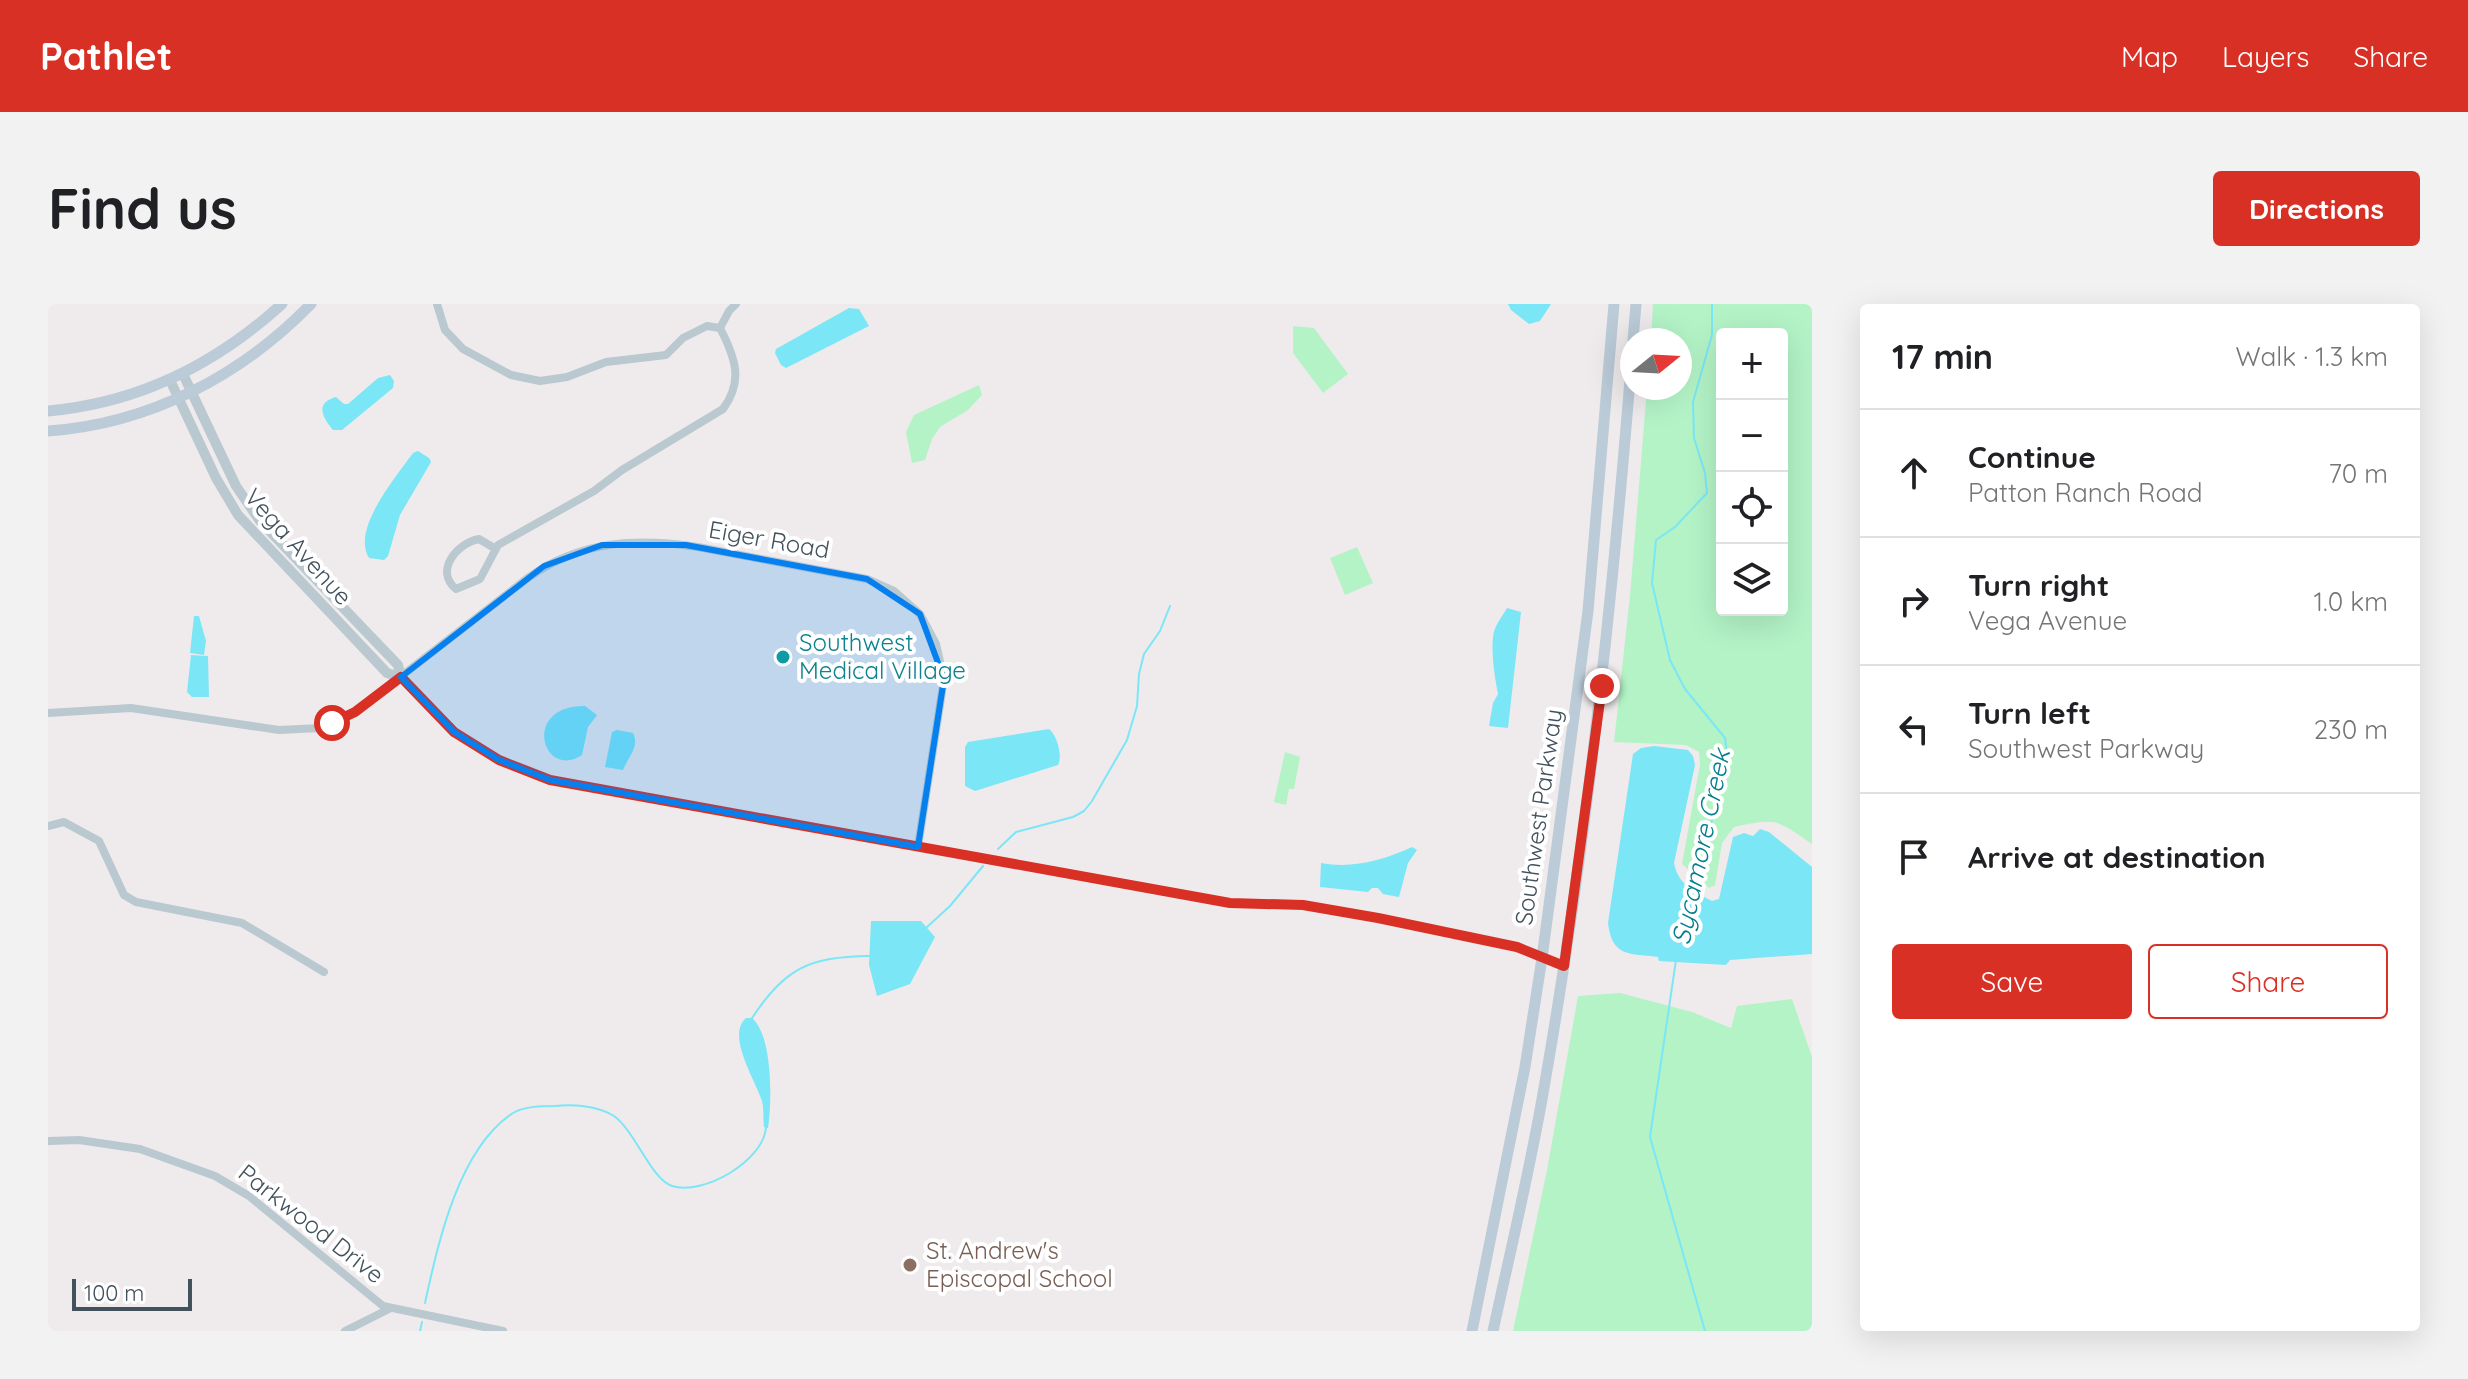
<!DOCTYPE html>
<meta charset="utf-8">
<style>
body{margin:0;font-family:Quicksand,sans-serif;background:#f2f2f2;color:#202124}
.controls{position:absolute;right:24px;top:24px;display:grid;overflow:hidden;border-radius:8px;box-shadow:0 8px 32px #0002}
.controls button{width:72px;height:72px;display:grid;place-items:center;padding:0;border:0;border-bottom:2px solid #e0e0e0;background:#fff;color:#202124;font:40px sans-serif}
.compass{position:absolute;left:1572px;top:24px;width:72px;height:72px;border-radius:50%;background:#fff;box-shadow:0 8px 32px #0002;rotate:72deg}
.scale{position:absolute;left:24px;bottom:20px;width:120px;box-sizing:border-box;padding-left:8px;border:4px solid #42515b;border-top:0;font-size:22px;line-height:28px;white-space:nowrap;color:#42515b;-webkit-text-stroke:6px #fff;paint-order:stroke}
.stop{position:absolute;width:24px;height:24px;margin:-18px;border:6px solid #d93025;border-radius:50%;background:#fff}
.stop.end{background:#d93025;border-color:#fff;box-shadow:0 2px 8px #0008}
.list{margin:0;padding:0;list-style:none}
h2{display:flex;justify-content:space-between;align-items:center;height:104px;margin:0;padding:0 32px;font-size:34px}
h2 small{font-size:26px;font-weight:400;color:#757577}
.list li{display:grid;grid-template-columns:52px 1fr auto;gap:24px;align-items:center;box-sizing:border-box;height:128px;padding:0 32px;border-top:2px solid #e0e0e0}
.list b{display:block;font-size:30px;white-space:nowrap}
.list p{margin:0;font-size:26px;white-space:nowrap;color:#757577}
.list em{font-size:26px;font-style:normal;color:#757577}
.actions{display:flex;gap:16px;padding:24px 32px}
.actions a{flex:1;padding:18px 0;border:2px solid #d93025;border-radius:8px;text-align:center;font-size:28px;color:#d93025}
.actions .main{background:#d93025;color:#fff}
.icon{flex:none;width:44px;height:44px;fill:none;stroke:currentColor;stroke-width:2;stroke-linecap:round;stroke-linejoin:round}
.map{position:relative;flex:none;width:1764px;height:1027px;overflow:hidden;border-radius:8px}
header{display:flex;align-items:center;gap:48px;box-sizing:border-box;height:112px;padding:0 40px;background:#d93025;color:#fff}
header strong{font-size:38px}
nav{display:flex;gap:44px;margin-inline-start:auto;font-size:28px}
.intro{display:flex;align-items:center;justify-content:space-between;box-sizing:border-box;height:192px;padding:0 48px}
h1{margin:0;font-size:56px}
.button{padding:20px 36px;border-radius:8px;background:#d93025;color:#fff;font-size:28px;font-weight:700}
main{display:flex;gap:48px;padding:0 48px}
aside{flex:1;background:#fff;border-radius:8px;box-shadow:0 8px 32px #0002}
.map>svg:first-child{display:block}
</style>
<header>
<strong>Pathlet</strong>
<nav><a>Map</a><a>Layers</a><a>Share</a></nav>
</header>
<div class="intro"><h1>Find us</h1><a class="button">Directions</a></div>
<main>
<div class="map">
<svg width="1764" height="1027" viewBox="0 0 1764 1027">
<rect width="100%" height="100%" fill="#efebec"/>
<path fill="#b3f3c6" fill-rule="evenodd" d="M 1605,0 L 1764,0 L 1764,540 C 1728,515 1729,514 1686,523 L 1674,539 L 1667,581 L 1661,584 L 1634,560 L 1652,460 L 1651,448 L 1638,441 L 1566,438 L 1582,292 L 1599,84 L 1632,84 L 1632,36 L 1603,36 ZM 1734,30 L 1734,306 L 1674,306 L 1674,30 Z
M 1245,22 L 1266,24 L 1300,70 L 1275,89 L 1245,49 Z
M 931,81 L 934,91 L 920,106 L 892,123 L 884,135 L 877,156 L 864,159 L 858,128 L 866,111 Z
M 1309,243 L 1325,279 L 1297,291 L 1282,254 Z
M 1237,448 L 1252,453 L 1246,485 L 1241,485 L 1238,501 L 1226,498 Z
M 1572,689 L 1644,708 L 1683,724 L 1689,702 L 1744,695 L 1764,753 L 1764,1027 L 1465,1027 L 1499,866 L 1530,692 Z"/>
<path fill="#7be6f5" d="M 1460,0 L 1503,0 L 1492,17 L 1481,20 L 1463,6 Z
M 801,4 L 811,5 L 821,22 L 738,64 L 733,61 L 727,49 L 728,45 Z
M 342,71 L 346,77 L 345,84 L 294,126 L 285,126 C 275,114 266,99 288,93 L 296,100 L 300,100 L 330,74 Z
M 370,147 L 381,154 L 383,158 L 352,211 L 340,252 L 336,256 L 321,254 C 303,225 348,173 365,149 Z
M 1459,304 L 1473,308 L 1460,424 L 1441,422 L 1445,399 L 1450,390 C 1447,374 1443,350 1445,333 C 1446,322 1454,313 1459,304 Z
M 146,312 L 151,312 L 158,337 L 156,351 L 142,349 Z
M 143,351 L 160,352 L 161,393 L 144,393 L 139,388 Z
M 537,402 L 549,411 L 540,423 L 534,451 C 494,477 473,401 537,402 Z
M 1001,425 C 1009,431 1015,452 1010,461 L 927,487 L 917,482 L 917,443 L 920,438 Z
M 569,426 L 585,429 C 592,443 580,453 575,466 L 557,463 L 564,428 Z
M 1606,442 L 1640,446 L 1645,452 L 1647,461 L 1626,559 C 1630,581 1646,587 1664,597 L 1671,595 L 1685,533 L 1696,529 L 1705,532 L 1712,525 L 1721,528 L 1764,563 L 1764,650 L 1682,656 L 1678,661 L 1611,657 L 1610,653 C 1582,649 1564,654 1560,619 L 1585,450 L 1593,444 Z
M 1364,543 L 1369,546 L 1360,559 L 1351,593 L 1335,590 L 1330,584 L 1324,584 L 1320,588 L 1272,583 L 1273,559 C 1304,565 1336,556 1364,543 Z
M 823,617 L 873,617 L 887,633 L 862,680 L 829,692 L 821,661 Z
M 698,714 L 704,714 C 725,732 724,798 720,824 L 716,823 C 715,814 716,806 714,797 C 707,776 678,731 698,714 Z"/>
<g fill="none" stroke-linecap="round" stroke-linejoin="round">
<path stroke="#7be6f5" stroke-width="2" d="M 950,545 L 968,528 L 1025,513 L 1036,507 L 1044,497 L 1079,436 L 1089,402 L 1091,370 L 1096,350 L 1112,327 L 1122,302
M 1643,587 L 1655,555 L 1679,449 L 1677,434 L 1637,385 L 1622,356 L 1604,279 L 1608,236 L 1627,223 L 1659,189 L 1657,169 L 1646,134 L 1645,98 L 1664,31 L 1664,0
M 879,623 L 902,602 L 935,562
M 1628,656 L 1602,833 L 1657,1027
M 704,714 C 737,664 761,653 821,652
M 377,999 C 390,940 410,845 465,809 C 477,802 494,802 507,802 C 526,800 550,802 566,812 C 587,827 603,875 624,882 C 655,892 716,857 718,823
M 372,1027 L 374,1018"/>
<path stroke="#bac8d0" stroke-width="8" d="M 389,0 L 397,26 L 415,45 L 463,71 L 492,77 L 519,73 L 558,58 L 618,51 L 635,34 L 659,22 L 672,24 C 687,53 696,77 675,105 L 574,166 L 546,187 L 450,241 L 432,275 L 408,285 C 386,267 409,239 431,235 L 448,245
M 672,24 L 681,7 L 688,0
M 0,409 L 83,404 L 231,426 L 272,424 L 307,408 L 481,273 C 534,236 588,234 650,243 L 819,275 L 846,287 L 872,310 L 888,340 L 896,375 L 870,543
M 406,428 L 451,456 L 502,476 L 1182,599 L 1255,601 L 1330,614 L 1469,643 L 1516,662
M 0,522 L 16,518 L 51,537 L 76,591 L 88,598 L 194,619 L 276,668
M 0,837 L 31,836 L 92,845 L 167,872 L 201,892 L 335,1002 L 455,1027
M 297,1027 L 341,1005"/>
<path stroke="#bac8d0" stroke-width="10" d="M 135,70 L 188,182 L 212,217 L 350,361 L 353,373 L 406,428
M 122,76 L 168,174 L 190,211 L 339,369 L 353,373"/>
<path stroke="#bbcbd8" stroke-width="11" d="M 1585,36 L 1588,0
M 0,107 C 91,99 167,61 234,0
M 0,127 C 101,120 193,72 263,0
M 1424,1027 L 1477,763 L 1494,654 L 1540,307 L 1566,0
M 1445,1027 C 1463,944 1483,862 1497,778 C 1539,537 1565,294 1584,50"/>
</g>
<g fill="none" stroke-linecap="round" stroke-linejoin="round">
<path stroke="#d93025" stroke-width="10" d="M 284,419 L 307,408 L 353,373 L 406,428 L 451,456 L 502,476 L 1182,599 L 1255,601 L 1330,614 L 1469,643 L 1516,662 L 1554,382"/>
</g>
<path fill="#0680ee" fill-opacity="0.2" stroke="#0680ee" stroke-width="6" stroke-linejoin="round" d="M 554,241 L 638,241 L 819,275 L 872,310 L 896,375 L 870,543 L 502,476 L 451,456 L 406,428 L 353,373 L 496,262 Z"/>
<circle fill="#0f9aa8" stroke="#fff" stroke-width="3" cx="735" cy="353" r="8"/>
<circle fill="#8d6e63" stroke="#fff" stroke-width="3" cx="862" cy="961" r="8"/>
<g text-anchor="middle" stroke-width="8" stroke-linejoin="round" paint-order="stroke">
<g font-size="24" fill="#42515b" stroke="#fff">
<text transform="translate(721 236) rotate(10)" y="8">Eiger Road</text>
<text transform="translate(250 243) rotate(48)" y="8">Vega Avenue</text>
<text transform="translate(1491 513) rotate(-82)" y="8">Southwest Parkway</text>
<text transform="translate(263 920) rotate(38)" y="8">Parkwood Drive</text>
</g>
<g font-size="24" fill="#0d838f" stroke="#fff" text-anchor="start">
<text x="751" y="347">Southwest<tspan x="751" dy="28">Medical Village</tspan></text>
</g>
<g font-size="24" fill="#785e54" stroke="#fff" text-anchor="start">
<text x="878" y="955">St. Andrew's<tspan x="878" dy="28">Episcopal School</tspan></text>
</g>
<g font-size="26" font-style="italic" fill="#037f90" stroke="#fff">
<text transform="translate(1653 543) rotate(-78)" y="9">Sycamore Creek</text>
</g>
</g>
</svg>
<div class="controls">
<button>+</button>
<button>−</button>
<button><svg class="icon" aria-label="locate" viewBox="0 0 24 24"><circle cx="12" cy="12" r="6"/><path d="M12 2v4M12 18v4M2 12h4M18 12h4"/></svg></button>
<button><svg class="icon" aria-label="layers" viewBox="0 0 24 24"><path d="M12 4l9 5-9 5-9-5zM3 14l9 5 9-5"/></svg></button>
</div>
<svg class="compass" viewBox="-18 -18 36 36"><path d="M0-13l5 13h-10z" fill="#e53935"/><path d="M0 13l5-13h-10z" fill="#757577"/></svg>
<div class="scale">100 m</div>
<div class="stop" style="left:284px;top:419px"></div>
<div class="stop end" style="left:1554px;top:382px"></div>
</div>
<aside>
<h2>17 min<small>Walk · 1.3 km</small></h2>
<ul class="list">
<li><svg class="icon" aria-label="ahead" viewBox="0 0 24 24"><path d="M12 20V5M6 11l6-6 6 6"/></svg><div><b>Continue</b><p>Patton Ranch Road</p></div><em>70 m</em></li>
<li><svg class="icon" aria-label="right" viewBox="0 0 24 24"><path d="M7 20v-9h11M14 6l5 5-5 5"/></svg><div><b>Turn right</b><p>Vega Avenue</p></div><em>1.0 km</em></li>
<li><svg class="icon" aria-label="left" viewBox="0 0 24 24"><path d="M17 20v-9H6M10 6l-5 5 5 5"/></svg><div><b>Turn left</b><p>Southwest Parkway</p></div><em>230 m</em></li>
<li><svg class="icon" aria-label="arrive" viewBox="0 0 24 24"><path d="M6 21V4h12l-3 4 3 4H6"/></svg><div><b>Arrive at destination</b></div></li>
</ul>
<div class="actions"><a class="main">Save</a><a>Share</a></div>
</aside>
</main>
